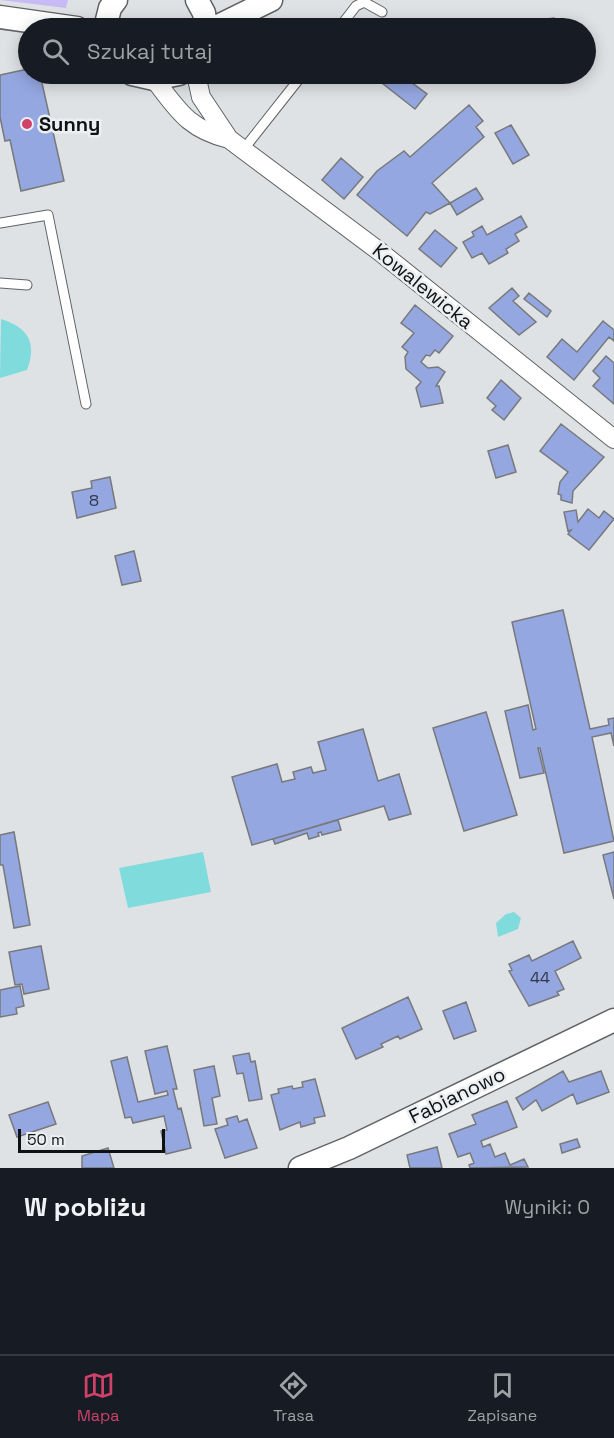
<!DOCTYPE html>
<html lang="pl">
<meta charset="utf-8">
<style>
body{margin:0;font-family:"Space Grotesk",sans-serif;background:#242831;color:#f1f3f6}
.scale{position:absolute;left:18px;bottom:15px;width:147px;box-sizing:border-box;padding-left:6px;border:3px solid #101112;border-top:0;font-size:16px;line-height:21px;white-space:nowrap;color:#101112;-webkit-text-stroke:4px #eceff2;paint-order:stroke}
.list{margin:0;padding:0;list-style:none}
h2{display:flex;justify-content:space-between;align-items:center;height:78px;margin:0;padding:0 24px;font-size:26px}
h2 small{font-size:20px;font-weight:400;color:#9ea1a6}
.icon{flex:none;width:33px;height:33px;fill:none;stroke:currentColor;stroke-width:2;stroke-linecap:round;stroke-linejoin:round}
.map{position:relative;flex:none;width:614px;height:1168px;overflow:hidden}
.search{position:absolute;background:#171b24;box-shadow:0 3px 15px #0003;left:18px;right:18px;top:18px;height:66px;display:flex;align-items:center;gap:15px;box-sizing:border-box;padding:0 21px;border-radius:33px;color:#9ea1a6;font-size:22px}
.sheet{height:186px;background:#171b24}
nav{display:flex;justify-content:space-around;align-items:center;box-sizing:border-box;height:84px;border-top:2px solid #363941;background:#171b24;font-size:16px;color:#9ea1a6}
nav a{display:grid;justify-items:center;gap:3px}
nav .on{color:#cf4168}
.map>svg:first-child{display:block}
</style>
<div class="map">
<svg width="614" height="1168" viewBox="0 0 614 1168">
<rect width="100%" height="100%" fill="#dfe2e5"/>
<path fill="#c8baf4" d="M 0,0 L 68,0 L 66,8 Z"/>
<path fill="#80dbdd" d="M 1,319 C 29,328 37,343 27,370 L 0,378 Z
M 203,852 L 211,892 L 128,908 L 119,868 Z
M 514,912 L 521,918 L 518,929 L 498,937 L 496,923 L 506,914 Z"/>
<path fill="#95a7e1" stroke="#78797c" stroke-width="1.5" d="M 554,18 L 561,28 L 511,28 L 522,22 Z
M 28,69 L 28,74 L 40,74 L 64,181 L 21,191 L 10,140 L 5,141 L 0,117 L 0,75 Z
M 375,74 L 400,74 L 427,94 L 415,109 L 373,76 Z
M 490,74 L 512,74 L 496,83 Z
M 469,105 L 483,121 L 476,127 L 484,137 L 432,183 L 450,203 L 430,214 L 426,212 L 407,236 L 357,195 L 377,171 L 404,151 L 410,157 Z
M 511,125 L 529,155 L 513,164 L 495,133 Z
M 341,158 L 363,177 L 344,199 L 322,180 Z
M 476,188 L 483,199 L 457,215 L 450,203 Z
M 521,216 L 527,227 L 515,234 L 519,241 L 506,249 L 508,253 L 489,264 L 482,253 L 472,258 L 463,242 L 474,236 L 472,232 L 482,226 L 487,235 Z
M 435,230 L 457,248 L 441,267 L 419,249 Z
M 512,288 L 519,296 L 513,301 L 536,322 L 519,335 L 489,308 Z
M 529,293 L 551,311 L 547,317 L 524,299 Z
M 415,305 L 453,336 L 439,353 L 435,350 L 430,356 L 426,355 L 421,362 L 428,368 L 438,367 L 445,372 L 436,386 L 439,386 L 443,403 L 421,407 L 416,388 L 421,382 L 406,369 L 405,357 L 408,352 L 402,347 L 414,333 L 401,323 Z
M 603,321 L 614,330 L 614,341 L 609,337 L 574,380 L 547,357 L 562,339 L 577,352 Z
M 606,356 L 614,363 L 614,404 L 593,386 L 600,378 L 593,371 Z
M 501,380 L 521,398 L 504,420 L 492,410 L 496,406 L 487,398 Z
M 561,424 L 604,457 L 573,491 L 572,503 L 561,500 L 561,495 L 558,494 L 560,482 L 568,472 L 540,451 Z
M 508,445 L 516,472 L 496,478 L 488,451 Z
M 110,477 L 116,508 L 77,518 L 72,492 L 92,488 L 91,481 Z
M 588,509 L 599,518 L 604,511 L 614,519 L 589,550 L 568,534 L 571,530 L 568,531 L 564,512 L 576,510 L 578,522 Z
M 134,551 L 141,581 L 122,585 L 115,556 Z
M 563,610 L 590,729 L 609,725 L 608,719 L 614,718 L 614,746 L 611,733 L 592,737 L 614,841 L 564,853 L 540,748 L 538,748 L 544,773 L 520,778 L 505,711 L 528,705 L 533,730 L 536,729 L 512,622 Z
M 486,712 L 517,815 L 464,831 L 433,728 Z
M 363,729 L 378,781 L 399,774 L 411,814 L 389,820 L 384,806 L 252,845 L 232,777 L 277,764 L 282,782 L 295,779 L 293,772 L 311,767 L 313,773 L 326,770 L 318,742 Z
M 338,820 L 341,830 L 322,835 L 321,832 L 318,833 L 319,836 L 309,839 L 307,833 L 275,844 L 273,839 Z
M 14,832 L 30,925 L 14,928 L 3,865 L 0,865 L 0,835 Z
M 614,852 L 614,899 L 603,855 Z
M 573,941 L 581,958 L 555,971 L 564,989 L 557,992 L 559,995 L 529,1006 L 509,971 L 512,970 L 509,964 L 529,955 L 532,961 Z
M 41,946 L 49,989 L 24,994 L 22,984 L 15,985 L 9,952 Z
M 20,986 L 24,1006 L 16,1008 L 17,1014 L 0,1017 L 0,990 Z
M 408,997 L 422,1029 L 400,1039 L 398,1036 L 381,1044 L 383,1047 L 356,1059 L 342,1028 Z
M 466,1002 L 476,1031 L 454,1039 L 443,1011 Z
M 167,1046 L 177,1089 L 173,1089 L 178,1109 L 181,1108 L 191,1148 L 166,1154 L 161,1131 L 167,1130 L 164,1116 L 133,1123 L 131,1117 L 125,1118 L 111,1061 L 127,1057 L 138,1102 L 168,1095 L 167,1091 L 155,1094 L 145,1051 Z
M 249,1053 L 251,1062 L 255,1061 L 262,1099 L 249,1101 L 243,1073 L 237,1074 L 233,1056 Z
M 214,1066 L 220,1096 L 212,1098 L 217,1124 L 204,1126 L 194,1070 Z
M 563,1071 L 569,1082 L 601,1071 L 609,1092 L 577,1104 L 573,1094 L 542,1111 L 536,1100 L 523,1110 L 516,1098 Z
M 315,1079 L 325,1116 L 314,1118 L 315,1123 L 301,1127 L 300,1122 L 280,1130 L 271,1095 L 279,1093 L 278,1089 L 292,1086 L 293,1089 L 303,1087 L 302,1082 Z
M 507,1101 L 517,1127 L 481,1141 L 483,1147 L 490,1144 L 495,1157 L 505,1153 L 510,1165 L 524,1159 L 528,1167 L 470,1168 L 469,1165 L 474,1163 L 470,1153 L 458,1157 L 449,1134 L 476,1124 L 472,1115 Z
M 48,1102 L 56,1124 L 17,1137 L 9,1115 Z
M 237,1116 L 239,1122 L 247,1119 L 257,1148 L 225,1158 L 215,1129 L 228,1125 L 226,1119 Z
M 577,1139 L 580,1147 L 562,1153 L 560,1144 Z
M 437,1147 L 442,1168 L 410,1168 L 407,1155 Z
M 108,1148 L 114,1168 L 82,1168 L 82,1156 Z"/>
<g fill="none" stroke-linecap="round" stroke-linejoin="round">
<g stroke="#606365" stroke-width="11">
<path id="service" d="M 339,28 L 356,6 L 364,2 L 382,12
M 243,150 L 303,74
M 0,223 L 48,215 L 86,404
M 0,283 L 27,285"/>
</g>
<g stroke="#606365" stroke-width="20">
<path id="minor" d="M 196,74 L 201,97 L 229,139 L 379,251 L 614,439
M 154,79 C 178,110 188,129 229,139"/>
</g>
<g stroke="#606365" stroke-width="25">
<path id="tertiary" d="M 197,0 L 204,13 L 206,28
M 0,17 L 77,28
M 105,28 L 110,8 L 116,0
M 214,28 L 271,0
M 132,74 L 154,79 L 179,74
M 300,1168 L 349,1148 L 614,1020"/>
</g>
<use href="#service" stroke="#fff" stroke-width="9"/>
<use href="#minor" stroke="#fff" stroke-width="18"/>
<use href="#tertiary" stroke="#fff" stroke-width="22"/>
</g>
<circle fill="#cf4168" stroke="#eceff2" stroke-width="2" cx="27" cy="124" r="6"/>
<g text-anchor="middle" stroke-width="5" stroke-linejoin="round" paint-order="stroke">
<g font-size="16" fill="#313646">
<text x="94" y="506">8</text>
<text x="540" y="983">44</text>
</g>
<g font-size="20" font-weight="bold" fill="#101112" stroke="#eceff2" text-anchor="start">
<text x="39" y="131">Sunny</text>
</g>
<g font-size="20" fill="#101112" stroke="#eceff2">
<text transform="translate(423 286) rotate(39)" y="7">Kowalewicka</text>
<text transform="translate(457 1095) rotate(-26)" y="7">Fabianowo</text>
</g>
</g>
</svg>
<div class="scale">50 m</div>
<div class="search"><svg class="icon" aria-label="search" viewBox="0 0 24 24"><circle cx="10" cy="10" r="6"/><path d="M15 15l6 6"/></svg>Szukaj tutaj</div>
</div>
<section class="sheet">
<h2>W pobliżu<small>Wyniki: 0</small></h2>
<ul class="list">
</ul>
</section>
<nav>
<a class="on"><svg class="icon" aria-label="map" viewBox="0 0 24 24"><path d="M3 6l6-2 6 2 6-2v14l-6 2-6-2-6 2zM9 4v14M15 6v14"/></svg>Mapa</a>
<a><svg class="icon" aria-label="directions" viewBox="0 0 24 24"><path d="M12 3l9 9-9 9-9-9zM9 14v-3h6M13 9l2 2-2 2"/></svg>Trasa</a>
<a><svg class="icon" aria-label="saved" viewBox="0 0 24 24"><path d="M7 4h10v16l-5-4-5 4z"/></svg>Zapisane</a>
</nav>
